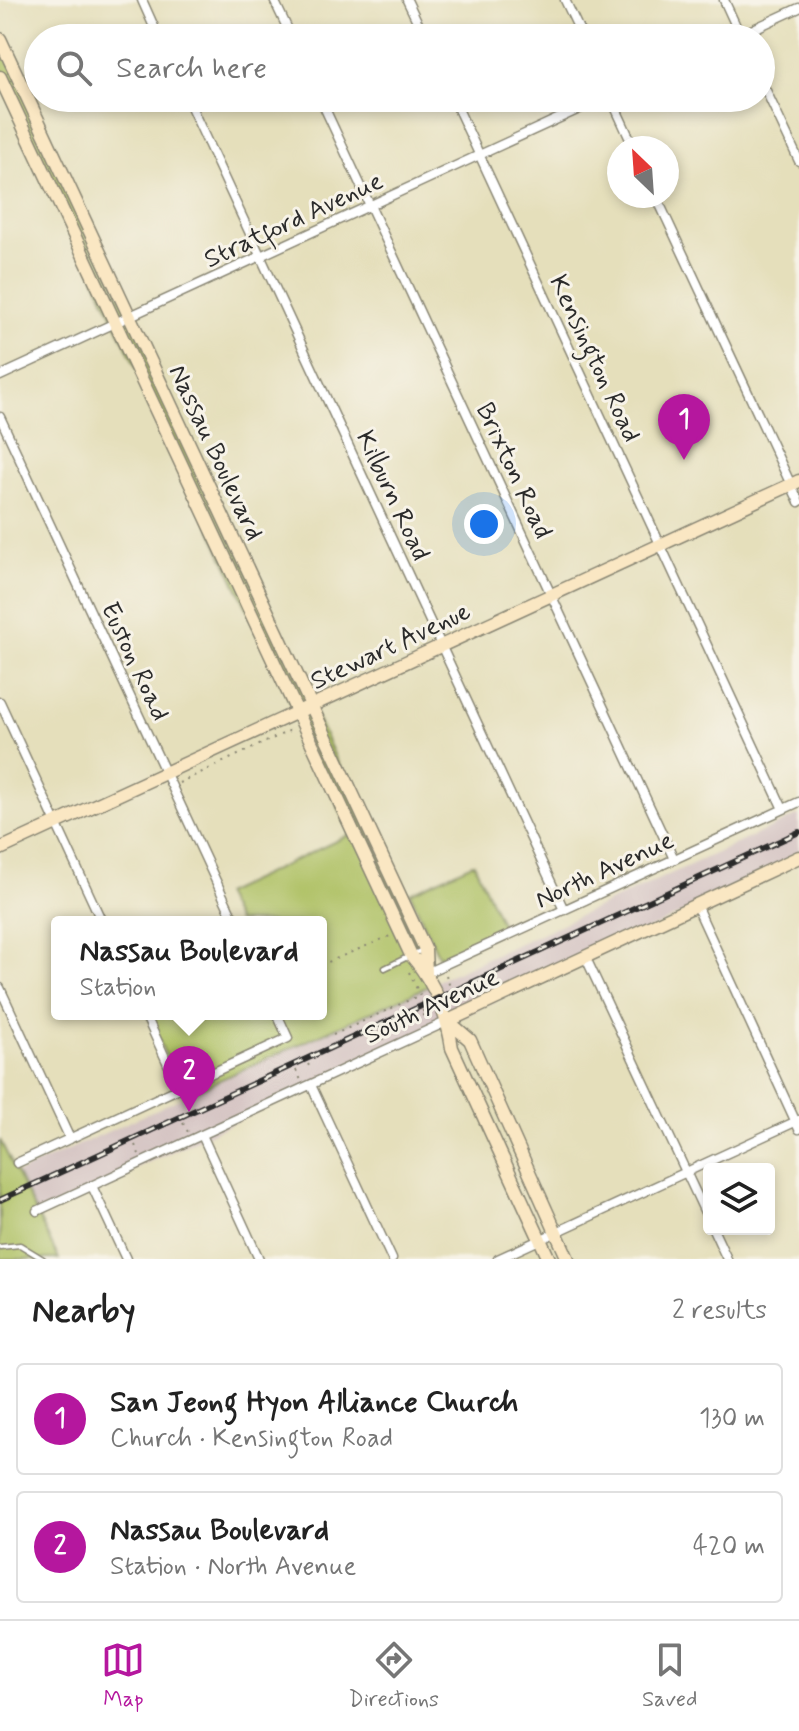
<!DOCTYPE html>
<meta charset="utf-8">
<style>
body{margin:0;font-family:Mynerve,sans-serif;background:#f2f2f2;color:#222}
.controls{position:absolute;right:24px;bottom:24px;display:grid;overflow:hidden;border-radius:8px;box-shadow:0 4px 12px #0003}
.controls button{width:72px;height:72px;display:grid;place-items:center;padding:0;border:0;border-bottom:2px solid #e0e0e0;background:#fff;color:#222;font:40px sans-serif}
.compass{position:absolute;left:607px;top:136px;width:72px;height:72px;border-radius:50%;background:#fff;box-shadow:0 4px 12px #0003;rotate:335deg}
.you{position:absolute;left:484px;top:524px;width:28px;height:28px;margin:-20px;border:6px solid #fff;border-radius:50%;background:#1a73e8;box-shadow:0 0 0 12px #1a73e833}
.badge{display:grid;place-items:center;width:52px;height:52px;border-radius:50%;background:#b5179e;color:#fff;font-size:26px;font-weight:700}
.pin{position:absolute;translate:-50% -66px;filter:drop-shadow(0 2px 4px #0008)}
.pin::after{content:'';position:absolute;top:42px;width:28px;height:24px;background:inherit;clip-path:polygon(0 0,100% 0,50% 100%)}
.popup{position:absolute;left:51px;top:916px;width:276px;height:104px;box-sizing:border-box;display:grid;place-content:center;border-radius:8px;background:#fff;filter:drop-shadow(0 2px 6px #0005);font-size:26px;white-space:nowrap;color:#767676}
.popup b{font-size:30px;color:#222}
.popup::after{content:'';position:absolute;left:50%;top:100%;margin-left:-16px;border:16px solid transparent;border-top-color:#fff}
.list{margin:0;padding:0;list-style:none}
h2{display:flex;justify-content:space-between;align-items:center;height:104px;margin:0;padding:0 32px;font-size:34px}
h2 small{font-size:26px;font-weight:400;color:#767676}
.list li{display:grid;grid-template-columns:52px 1fr auto;gap:24px;align-items:center;box-sizing:border-box;height:112px;margin:0 16px 16px;padding:0 16px;border:2px solid #e0e0e0;border-radius:8px}
.list b{display:block;font-size:30px;white-space:nowrap}
.list p{margin:0;font-size:26px;white-space:nowrap;color:#767676}
.list em{font-size:26px;font-style:normal;color:#767676}
.icon{flex:none;width:44px;height:44px;fill:none;stroke:currentColor;stroke-width:2;stroke-linecap:round;stroke-linejoin:round}
.map{position:relative;flex:none;width:799px;height:1259px;overflow:hidden}
.search{position:absolute;background:#fff;box-shadow:0 4px 12px #0003;left:24px;right:24px;top:24px;height:88px;display:flex;align-items:center;gap:20px;box-sizing:border-box;padding:0 28px;border-radius:44px;color:#767676;font-size:30px}
.sheet{height:360px;background:#fff}
nav{display:flex;justify-content:space-around;align-items:center;box-sizing:border-box;height:112px;border-top:2px solid #e0e0e0;background:#fff;font-size:22px;color:#767676}
nav a{display:grid;justify-items:center;gap:4px}
nav .on{color:#b5179e}
.map>svg:first-child{display:block}
</style>
<div class="map">
<svg width="799" height="1259" viewBox="0 0 799 1259">
<rect width="100%" height="100%" fill="#f7f3e8"/>
<filter id="ink" filterUnits="userSpaceOnUse"><feTurbulence type="fractalNoise" baseFrequency=".0125" numOctaves="2"/><feDisplacementMap in="SourceGraphic" scale="16" xChannelSelector="R" yChannelSelector="G"/><feConvolveMatrix kernelMatrix="1 2 1 2 8 2 1 2 1" color-interpolation-filters="sRGB"/></filter>
<filter id="wash" filterUnits="userSpaceOnUse"><feTurbulence type="fractalNoise" baseFrequency=".006" numOctaves="4" result="noise"/><feDisplacementMap in="SourceGraphic" scale="32" xChannelSelector="R" yChannelSelector="G"/><feGaussianBlur stdDeviation="1.8" result="paint"/><feColorMatrix in="noise" values="0 0 0 0 0 0 0 0 0 0 0 0 0 0 0 0 0 1.4 0 .05"/><feComposite in="paint" operator="in"/></filter>
<g filter="url(#wash)">
<rect width="100%" height="100%" fill="#e5dfbb"/>
<path fill="#d1bfbf" d="M 799,815 L 799,859 L 38,1214 L 0,1181 Z"/>
<path fill="#afc165" stroke="#6d7648" stroke-width="2" d="M 0,37 L 424,948 L 431,985 L 184,1096 L 147,1014 L 321,1014 L 321,922 L 237,922 L 223,894 L 351,834 L 0,72 Z
M 474,863 L 503,928 L 439,957 L 410,893 Z
M 0,1140 L 59,1259 L 0,1259 Z"/>
</g>
<g filter="url(#ink)">
<g fill="none" stroke-linecap="round" stroke-linejoin="round">
<g stroke="#888573" stroke-width="7">
<path id="lane" d="M 385,968 L 422,950
M 0,1247 L 20,1245 L 43,1259"/>
</g>
<g stroke="#888573" stroke-width="11">
<path id="street" d="M 142,0 L 159,38
M 274,0 L 292,38
M 407,0 L 425,38
M 565,0 L 583,38
M 724,0 L 741,37
M 734,38 L 799,8
M 761,80 L 799,161
M 187,98 L 564,910
M 320,98 L 674,859
M 453,98 L 783,809
M 611,98 L 634,148
M 656,196 L 799,502
M 0,376 L 603,98
M 0,417 L 235,922
M 0,702 L 102,922
M 696,905 L 799,1129
M 585,956 L 709,1221
M 426,973 L 799,802
M 0,988 L 70,1139
M 145,1014 L 179,1088
M 311,1085 L 392,1259
M 202,1135 L 259,1259
M 17,1163 L 288,1038 L 277,1014
M 92,1186 L 126,1259
M 37,1211 L 448,1021
M 713,1229 L 727,1259
M 498,1259 L 799,1120"/>
</g>
<g stroke="#888573" stroke-width="15">
<path id="secondary" d="M 0,39 L 425,949 L 426,973
M 0,77 L 411,955 C 434,982 447,1013 452,1048 L 549,1259
M 0,849 L 799,481
M 448,1021 L 799,857
M 448,1021 L 470,1040 L 568,1259"/>
</g>
<path stroke="#888573" stroke-width="2" stroke-dasharray="2 6" stroke-linecap="butt" d="M 179,783 L 293,729
M 321,965 L 390,936
M 409,972 L 430,1017
M 446,975 L 454,999 L 461,1002
M 415,1015 L 425,1010
M 394,1024 L 396,1027 L 428,1013
M 379,1031 L 384,1040
M 333,1035 L 420,995
M 308,1064 L 312,1071
M 296,1070 L 301,1080
M 183,1123 L 188,1132
M 135,1145 L 139,1154"/>
<use href="#lane" stroke="#fff" stroke-width="4"/>
<use href="#street" stroke="#fff" stroke-width="8"/>
<use href="#secondary" stroke="#fae7c3" stroke-width="12"/>
<g stroke="#2b2b2b" stroke-width="6">
<path id="rail" d="M 0,1200 L 799,832"/>
</g>
<use href="#rail" stroke="#f7f3e8" stroke-width="3" stroke-dasharray="9" stroke-linecap="butt"/>
</g>
</g>
<g text-anchor="middle" stroke-width="6" stroke-linejoin="round" paint-order="stroke">
<g font-size="26" fill="#2b2b2b" stroke="#f7f3e8">
<text transform="translate(293 219) rotate(-25)" y="9">Stratford Avenue</text>
<text transform="translate(596 358) rotate(65)" y="9">Kensington Road</text>
<text transform="translate(217 452) rotate(65)" y="9">Nassau Boulevard</text>
<text transform="translate(515 470) rotate(65)" y="9">Brixton Road</text>
<text transform="translate(394 495) rotate(65)" y="9">Kilburn Road</text>
<text transform="translate(390 645) rotate(-25)" y="9">Stewart Avenue</text>
<text transform="translate(136 661) rotate(65)" y="9">Euston Road</text>
<text transform="translate(604 869) rotate(-25)" y="9">North Avenue</text>
<text transform="translate(431 1005) rotate(-25)" y="9">South Avenue</text>
</g>
</g>
</svg>
<div class="controls">
<button><svg class="icon" aria-label="layers" viewBox="0 0 24 24"><path d="M12 4l9 5-9 5-9-5zM3 14l9 5 9-5"/></svg></button>
</div>
<svg class="compass" viewBox="-18 -18 36 36"><path d="M0-13l5 13h-10z" fill="#e53935"/><path d="M0 13l5-13h-10z" fill="#767676"/></svg>
<div class="you"></div>
<div class="pin badge" style="left:684px;top:460px">1</div>
<div class="pin badge" style="left:189px;top:1112px">2</div>
<div class="popup"><b>Nassau Boulevard</b>Station</div>
<div class="search"><svg class="icon" aria-label="search" viewBox="0 0 24 24"><circle cx="10" cy="10" r="6"/><path d="M15 15l6 6"/></svg>Search here</div>
</div>
<section class="sheet">
<h2>Nearby<small>2 results</small></h2>
<ul class="list">
<li><span class="badge">1</span><div><b>San Jeong Hyon Alliance Church</b><p>Church · Kensington Road</p></div><em>130 m</em></li>
<li><span class="badge">2</span><div><b>Nassau Boulevard</b><p>Station · North Avenue</p></div><em>420 m</em></li>
</ul>
</section>
<nav>
<a class="on"><svg class="icon" aria-label="map" viewBox="0 0 24 24"><path d="M3 6l6-2 6 2 6-2v14l-6 2-6-2-6 2zM9 4v14M15 6v14"/></svg>Map</a>
<a><svg class="icon" aria-label="directions" viewBox="0 0 24 24"><path d="M12 3l9 9-9 9-9-9zM9 14v-3h6M13 9l2 2-2 2"/></svg>Directions</a>
<a><svg class="icon" aria-label="saved" viewBox="0 0 24 24"><path d="M7 4h10v16l-5-4-5 4z"/></svg>Saved</a>
</nav>
